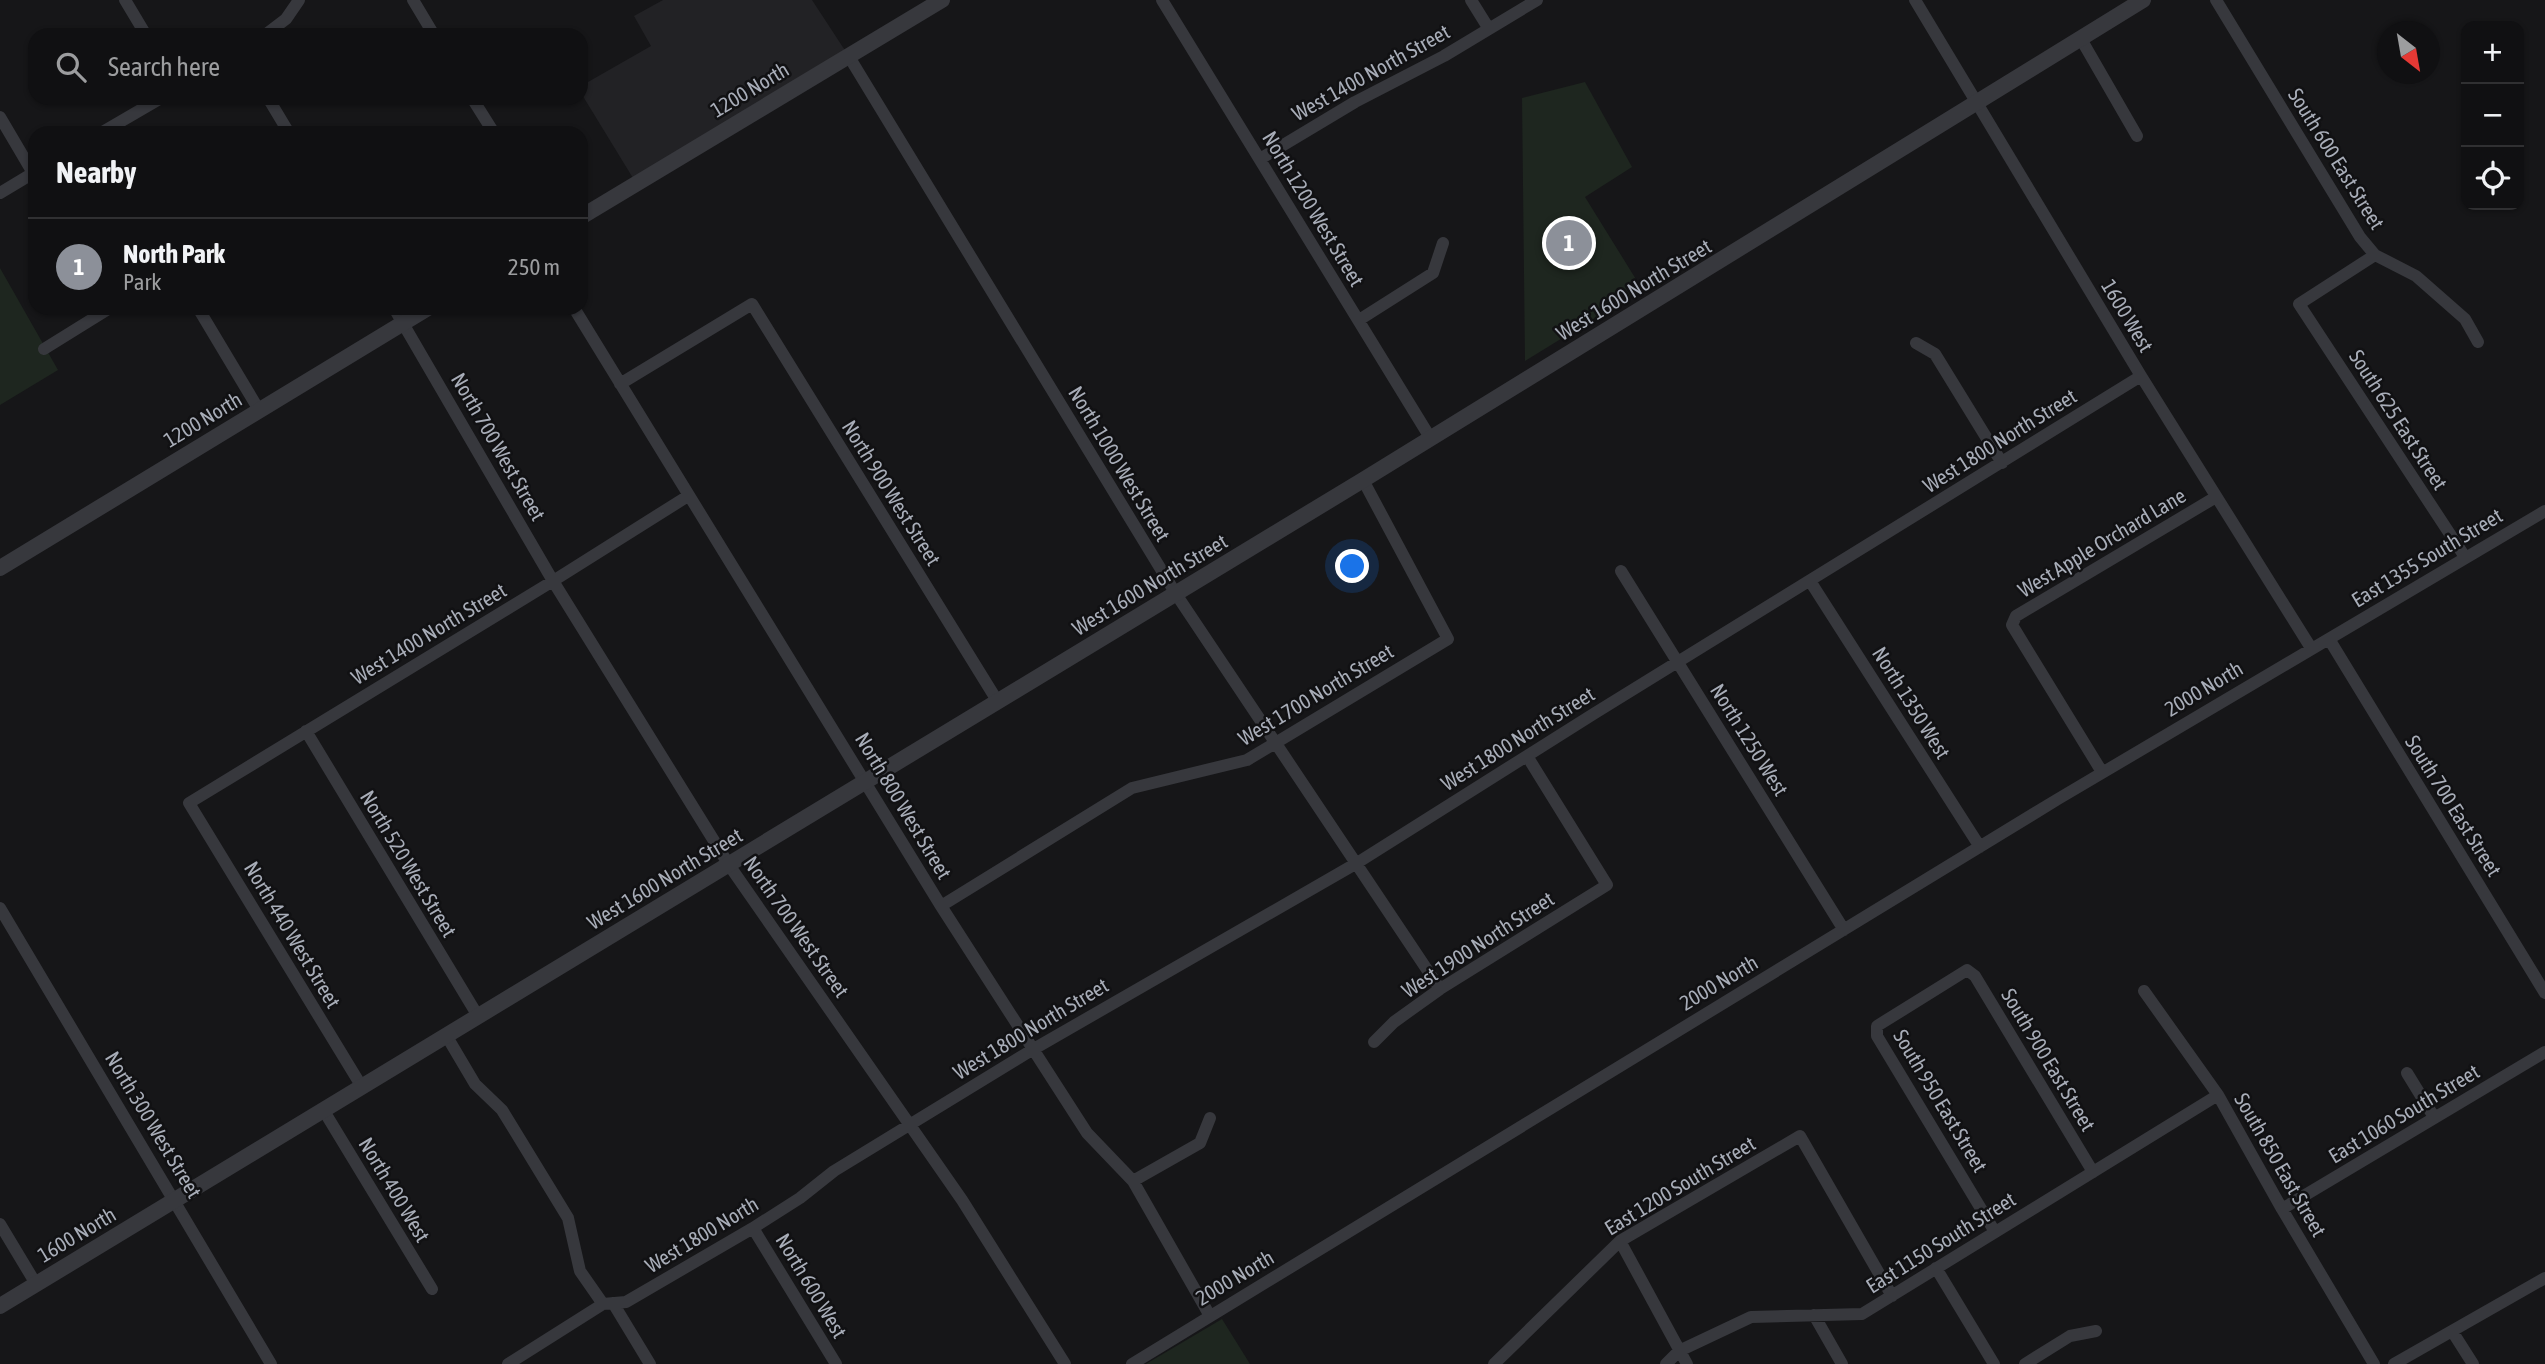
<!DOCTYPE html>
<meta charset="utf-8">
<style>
body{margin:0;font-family:"Asap Condensed",sans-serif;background:#19191b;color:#f1f3f6}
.controls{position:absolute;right:21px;top:21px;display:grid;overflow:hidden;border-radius:14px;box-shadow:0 2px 5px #0004}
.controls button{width:63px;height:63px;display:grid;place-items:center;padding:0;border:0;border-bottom:2px solid #303032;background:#101012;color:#f1f3f6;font:35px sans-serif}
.compass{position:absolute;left:2377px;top:21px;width:63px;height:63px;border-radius:50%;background:#101012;box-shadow:0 2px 5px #0004;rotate:149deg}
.you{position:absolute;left:1353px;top:567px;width:24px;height:24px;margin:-18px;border:5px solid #fff;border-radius:50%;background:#1a73e8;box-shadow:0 0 0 10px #1a73e833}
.badge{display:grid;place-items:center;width:46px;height:46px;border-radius:50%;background:#8c9099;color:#fff;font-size:23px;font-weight:700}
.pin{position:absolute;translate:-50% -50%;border:4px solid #fff;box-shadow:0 2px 7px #0006}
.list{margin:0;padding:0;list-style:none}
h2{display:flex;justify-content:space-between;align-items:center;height:91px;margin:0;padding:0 28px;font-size:30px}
h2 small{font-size:23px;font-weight:400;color:#9c9d9f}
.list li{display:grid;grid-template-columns:46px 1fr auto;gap:21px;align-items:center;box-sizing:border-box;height:98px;padding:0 28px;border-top:2px solid #303032}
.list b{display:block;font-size:26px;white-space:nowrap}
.list p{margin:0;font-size:23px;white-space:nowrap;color:#9c9d9f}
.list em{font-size:23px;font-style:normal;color:#9c9d9f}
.icon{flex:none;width:38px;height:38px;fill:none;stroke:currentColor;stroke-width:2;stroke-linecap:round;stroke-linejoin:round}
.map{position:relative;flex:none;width:2545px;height:1364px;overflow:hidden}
.search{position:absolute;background:#101012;box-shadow:0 2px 5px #0004;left:28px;top:28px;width:560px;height:77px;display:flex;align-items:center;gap:18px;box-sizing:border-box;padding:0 24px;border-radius:21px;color:#9c9d9f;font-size:26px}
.panel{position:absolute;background:#101012;box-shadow:0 2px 5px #0004;left:28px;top:126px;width:560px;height:189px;border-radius:21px}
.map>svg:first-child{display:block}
</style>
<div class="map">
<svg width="2545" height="1364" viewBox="0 0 2545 1364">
<rect width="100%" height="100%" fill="#161618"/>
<path fill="#222225" d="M 663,0 L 812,0 L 848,55 L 636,183 L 581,93 L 581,86 L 651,46 L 634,16 Z"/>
<path fill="#1e261f" d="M 1585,82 L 1632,167 L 1585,197 L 1642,289 L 1525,361 L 1522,98 Z
M 0,268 L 58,370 L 0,405 Z
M 1222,1319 L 1250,1364 L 1146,1364 Z"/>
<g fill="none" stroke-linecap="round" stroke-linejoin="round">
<path stroke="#37383d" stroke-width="12" d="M 125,0 L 146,35
M 413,0 L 434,35
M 1162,0 L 1431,439
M 1471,0 L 1489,29
M 1915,0 L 2141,376 L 2311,648
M 2216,0 L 2360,237 L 2375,255 L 2416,276 L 2465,319 L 2478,342
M 265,35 L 286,19 L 299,0
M 2081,39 L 2137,136
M 848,55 L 1176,594 L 1440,989
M 268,98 L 289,133
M 472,98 L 494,133
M 0,117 L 33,173
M 101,133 L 161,98
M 1260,159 L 1355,102 L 1444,56 L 1537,0
M 0,193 L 35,172
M 2375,255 L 2299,304 L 2465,557
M 198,308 L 259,410
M 394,308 L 553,581 L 729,865 L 962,1200 L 1065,1364
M 574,308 L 941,906 L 1087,1133 L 1133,1181 L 1210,1316
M 1359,320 L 1433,273 L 1443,243
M 1916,343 L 1935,354 L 2002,463
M 44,349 L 110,308
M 620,384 L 752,304 L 998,702
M 1621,571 L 1844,930
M 1810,581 L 1980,847
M 2329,639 L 2545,993
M 306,731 L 478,1016
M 2102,772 L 2012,625 L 2016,616 L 2216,497
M 941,906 L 1132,788 L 1247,760 L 1448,639 L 1363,480
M 0,908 L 271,1364
M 2144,991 L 2218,1095 L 2282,1209 L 2374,1364
M 446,1035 L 475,1084 L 502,1110 L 568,1218 L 580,1271 L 603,1304
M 1374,1042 L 1394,1022 L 1440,989 L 1607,885 L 1527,756
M 2407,1073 L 2434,1117
M 362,1087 L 189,803 L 553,581 L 688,496
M 324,1111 L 432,1289
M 1133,1181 L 1200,1143 L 1210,1118
M 2282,1209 L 2545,1052
M 0,1224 L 36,1284
M 753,1228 L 836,1364
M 1995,1232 L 1877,1036 L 1877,1026 L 1959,975 L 1967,970 L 1975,976 L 2093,1172
M 1620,1241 L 1687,1364
M 1936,1268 L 1994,1364
M 613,1303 L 650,1364
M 1814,1315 L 1842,1364
M 2452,1331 L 2473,1364
M 508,1364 L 603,1304 L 626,1302 L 753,1228 L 800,1198 L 834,1171 L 1032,1050 L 1357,863 L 1595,713 L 2141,376
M 1132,1364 L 2058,799 L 2545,511
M 1494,1364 L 1620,1241 L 1800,1136 L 1892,1296
M 1666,1364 L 1679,1351 L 1751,1317 L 1862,1314 L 2218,1095
M 2025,1364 L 2070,1336 L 2096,1331
M 2394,1364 L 2545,1278"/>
<path stroke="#37383d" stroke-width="16" d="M 581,217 L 942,0
M 0,568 L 428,308
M 0,1306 L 1363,480 L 2143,0"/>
</g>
<g text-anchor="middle" stroke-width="5" stroke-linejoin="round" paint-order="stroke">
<g font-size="21" fill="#a8adb8" stroke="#111113">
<text transform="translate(1371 73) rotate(-29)" y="7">West 1400 North Street</text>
<text transform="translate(750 90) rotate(-31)" y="7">1200 North</text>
<text transform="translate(2336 159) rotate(58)" y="7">South 600 East Street</text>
<text transform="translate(1313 209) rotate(59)" y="7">North 1200 West Street</text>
<text transform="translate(1634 290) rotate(-31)" y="7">West 1600 North Street</text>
<text transform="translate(2127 316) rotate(59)" y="7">1600 West</text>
<text transform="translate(203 420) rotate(-31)" y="7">1200 North</text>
<text transform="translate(2398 420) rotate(57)" y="7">South 625 East Street</text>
<text transform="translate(2000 441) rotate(-32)" y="7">West 1800 North Street</text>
<text transform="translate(498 447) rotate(60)" y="7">North 700 West Street</text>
<text transform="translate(1119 464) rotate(59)" y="7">North 1000 West Street</text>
<text transform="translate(891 493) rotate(58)" y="7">North 900 West Street</text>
<text transform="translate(2102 543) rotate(-31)" y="7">West Apple Orchard Lane</text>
<text transform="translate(2427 558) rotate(-31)" y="7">East 1355 South Street</text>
<text transform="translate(1150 585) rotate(-31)" y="7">West 1600 North Street</text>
<text transform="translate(429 634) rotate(-31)" y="7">West 1400 North Street</text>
<text transform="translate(2204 689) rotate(-31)" y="7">2000 North</text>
<text transform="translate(1316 695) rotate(-31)" y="7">West 1700 North Street</text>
<text transform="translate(1911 703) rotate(58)" y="7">North 1350 West</text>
<text transform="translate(1518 739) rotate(-32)" y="7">West 1800 North Street</text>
<text transform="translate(1749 740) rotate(58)" y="7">North 1250 West</text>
<text transform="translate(903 806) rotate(59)" y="7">North 800 West Street</text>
<text transform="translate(2453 806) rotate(58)" y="7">South 700 East Street</text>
<text transform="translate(408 864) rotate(59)" y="7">North 520 West Street</text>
<text transform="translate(665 879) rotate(-31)" y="7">West 1600 North Street</text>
<text transform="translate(796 927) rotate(55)" y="7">North 700 West Street</text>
<text transform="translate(292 935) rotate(59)" y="7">North 440 West Street</text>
<text transform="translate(1478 945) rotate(-33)" y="7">West 1900 North Street</text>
<text transform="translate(1719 983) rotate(-31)" y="7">2000 North</text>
<text transform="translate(1031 1029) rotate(-31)" y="7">West 1800 North Street</text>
<text transform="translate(2048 1060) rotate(59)" y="7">South 900 East Street</text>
<text transform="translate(1940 1101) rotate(59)" y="7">South 950 East Street</text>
<text transform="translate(2404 1114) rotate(-31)" y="7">East 1060 South Street</text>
<text transform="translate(153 1125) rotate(59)" y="7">North 300 West Street</text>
<text transform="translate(2280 1165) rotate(60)" y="7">South 850 East Street</text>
<text transform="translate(1680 1186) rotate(-31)" y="7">East 1200 South Street</text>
<text transform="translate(394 1190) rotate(59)" y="7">North 400 West</text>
<text transform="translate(77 1235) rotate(-31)" y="7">1600 North</text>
<text transform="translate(702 1235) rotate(-31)" y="7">West 1800 North</text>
<text transform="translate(1941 1243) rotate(-32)" y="7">East 1150 South Street</text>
<text transform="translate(1235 1278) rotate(-31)" y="7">2000 North</text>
<text transform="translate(811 1286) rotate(59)" y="7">North 600 West</text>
</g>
</g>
</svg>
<div class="controls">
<button>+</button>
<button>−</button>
<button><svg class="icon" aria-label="locate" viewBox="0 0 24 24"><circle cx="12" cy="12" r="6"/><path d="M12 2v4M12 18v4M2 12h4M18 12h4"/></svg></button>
</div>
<svg class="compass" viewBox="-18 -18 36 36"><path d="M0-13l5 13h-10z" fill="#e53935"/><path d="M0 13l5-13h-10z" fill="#9c9d9f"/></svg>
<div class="you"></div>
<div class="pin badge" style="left:1569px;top:243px">1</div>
<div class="search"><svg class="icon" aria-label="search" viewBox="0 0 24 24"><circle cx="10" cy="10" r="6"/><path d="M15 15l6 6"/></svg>Search here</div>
<section class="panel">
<h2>Nearby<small></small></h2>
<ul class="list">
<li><span class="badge">1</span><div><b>North Park</b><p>Park</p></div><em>250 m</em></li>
</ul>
</section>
</div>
